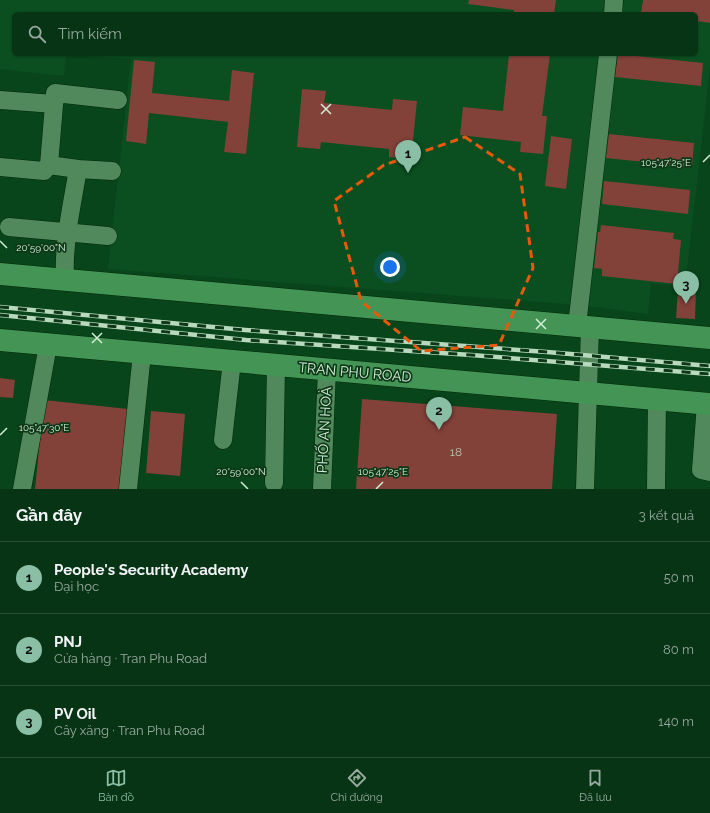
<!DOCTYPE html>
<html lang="vi">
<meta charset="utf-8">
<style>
body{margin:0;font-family:Raleway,sans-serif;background:#103c1d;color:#f1f3f6}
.you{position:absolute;left:390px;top:267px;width:14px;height:14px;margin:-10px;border:3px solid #fff;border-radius:50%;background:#1a73e8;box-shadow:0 0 0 6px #1a73e833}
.badge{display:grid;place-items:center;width:26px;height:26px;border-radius:50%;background:#8abfa5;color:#111;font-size:13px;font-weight:700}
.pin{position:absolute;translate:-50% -33px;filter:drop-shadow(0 1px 2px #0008)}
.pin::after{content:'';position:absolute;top:21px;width:14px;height:12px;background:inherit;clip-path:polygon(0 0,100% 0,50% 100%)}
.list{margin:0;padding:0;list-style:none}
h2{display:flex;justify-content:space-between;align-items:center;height:52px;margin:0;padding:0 16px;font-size:17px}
h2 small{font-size:13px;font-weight:400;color:#98aaa0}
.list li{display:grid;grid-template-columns:26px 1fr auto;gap:12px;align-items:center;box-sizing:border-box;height:72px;padding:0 16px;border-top:1px solid #284f34}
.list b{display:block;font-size:15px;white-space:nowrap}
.list p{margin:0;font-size:13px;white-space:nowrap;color:#98aaa0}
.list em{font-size:13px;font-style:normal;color:#98aaa0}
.icon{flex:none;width:22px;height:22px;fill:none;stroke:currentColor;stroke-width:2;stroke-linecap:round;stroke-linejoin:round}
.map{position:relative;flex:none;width:710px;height:489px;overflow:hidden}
.search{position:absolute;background:#073414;box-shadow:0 1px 3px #0004;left:12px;right:12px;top:12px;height:44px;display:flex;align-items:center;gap:10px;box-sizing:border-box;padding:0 14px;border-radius:6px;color:#98aaa0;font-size:15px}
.sheet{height:268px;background:#073414}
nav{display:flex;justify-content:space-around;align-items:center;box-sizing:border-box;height:56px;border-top:1px solid #284f34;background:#073414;font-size:11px;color:#98aaa0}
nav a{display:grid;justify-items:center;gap:2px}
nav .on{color:#8abfa5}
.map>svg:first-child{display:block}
</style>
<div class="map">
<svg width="710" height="489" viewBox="0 0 710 489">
<rect width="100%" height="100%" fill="#09451b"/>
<path fill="#0b4f20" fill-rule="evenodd" d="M 0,0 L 710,0 L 710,68 L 685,287 L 651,283 L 648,314 L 580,305 L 108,269 L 131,59 L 66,55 L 64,76 L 0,69 ZM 14,14 L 696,14 L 696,54 L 14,54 Z"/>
<path fill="#824139" d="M 469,0 L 556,0 L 554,14 L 514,14 L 514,10 L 468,4 Z
M 643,0 L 710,0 L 710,23 L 696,21 L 696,14 L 641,14 Z
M 509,54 L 550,54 L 542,116 L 547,116 L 543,154 L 520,152 L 521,142 L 460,135 L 463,107 L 503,111 Z
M 618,54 L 703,63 L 701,86 L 615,77 Z
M 134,60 L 155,62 L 152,93 L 229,101 L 232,70 L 254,73 L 246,154 L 224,152 L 228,122 L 149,113 L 146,144 L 126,141 Z
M 302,89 L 326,91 L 324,103 L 392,110 L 393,99 L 417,101 L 411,160 L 389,157 L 389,149 L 321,142 L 320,149 L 297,147 Z
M 609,134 L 694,143 L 692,167 L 606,158 Z
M 551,136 L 572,139 L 566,189 L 545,186 Z
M 604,181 L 690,190 L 688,214 L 602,204 Z
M 601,225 L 674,233 L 673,239 L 681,240 L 677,284 L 602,276 L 602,269 L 594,268 L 598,232 L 600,232 Z
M 678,289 L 696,291 L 695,319 L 676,318 Z
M 0,378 L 15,380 L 13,398 L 0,397 Z
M 362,399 L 557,414 L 552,489 L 356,489 Z
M 44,400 L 128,409 L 120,489 L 35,489 Z
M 151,411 L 185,414 L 180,476 L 146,473 Z"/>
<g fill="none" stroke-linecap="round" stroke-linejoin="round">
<g stroke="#002809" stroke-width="19">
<path id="minor" d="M 613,14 L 614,0
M 0,100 L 54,104
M 0,167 L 44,171 L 49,165
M 78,169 L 112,171
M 9,227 L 108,236
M 65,280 C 63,243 72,205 78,169 L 49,165 L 55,93 L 118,100
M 577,326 L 608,54
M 706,404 L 701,470 L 710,472
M 223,440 L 232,361
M 274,483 L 276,365
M 22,489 L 48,345
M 128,489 L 142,353
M 322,489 L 327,370
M 585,489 L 590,327
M 656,489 L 657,400"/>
</g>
<g stroke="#002809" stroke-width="23">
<path id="highway" d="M 0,274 L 710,338
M 0,340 L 710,404"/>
</g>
<use href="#minor" stroke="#52895c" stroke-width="18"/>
<use href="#highway" stroke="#449555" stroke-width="22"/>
<g stroke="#b8d9be" stroke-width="4.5">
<path id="rail" d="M 0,307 L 245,330 L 547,352 L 710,366
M 0,315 L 246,340 L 471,355 L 710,374"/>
</g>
<use href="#rail" stroke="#0d3818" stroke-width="3" stroke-dasharray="9" stroke-linecap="butt"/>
</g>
<path fill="none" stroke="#e8590c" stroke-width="3" stroke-dasharray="8 5" stroke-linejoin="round" d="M 465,137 L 520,174 L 533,268 L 499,345 L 421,351 L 361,301 L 334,201 L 384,165 Z"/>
<path fill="none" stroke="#d2efd6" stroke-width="1.5" d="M 321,104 L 331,114M 321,114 L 331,104M 703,162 L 710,155M 0,241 L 7,248M 536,319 L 546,329M 536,329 L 546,319M 92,333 L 102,343M 92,343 L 102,333M 0,435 L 7,428M 241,482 L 248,489M 376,489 L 383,482"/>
<g text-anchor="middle" stroke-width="3.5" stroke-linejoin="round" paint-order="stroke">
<g font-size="12" fill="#bec4af">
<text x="456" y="456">18</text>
</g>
<g font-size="14" fill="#d2efd6" stroke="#0d3818">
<text transform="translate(355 372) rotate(5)" y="5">TRAN PHU ROAD</text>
<text transform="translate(324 430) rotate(-87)" y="5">PHỐ AN HOÀ</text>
</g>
</g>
<g font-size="10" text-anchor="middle" fill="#d2efd6" stroke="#0d3818" stroke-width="3.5" stroke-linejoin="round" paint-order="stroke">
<text x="666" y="166">105°47'25"E</text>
<text x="41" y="251">20°59'00"N</text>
<text x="44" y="431">105°47'30"E</text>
<text x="241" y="475">20°59'00"N</text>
<text x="383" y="475">105°47'25"E</text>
</g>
</svg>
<div class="you"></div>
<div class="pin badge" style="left:408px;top:173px">1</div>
<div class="pin badge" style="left:439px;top:430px">2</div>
<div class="pin badge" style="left:686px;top:304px">3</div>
<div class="search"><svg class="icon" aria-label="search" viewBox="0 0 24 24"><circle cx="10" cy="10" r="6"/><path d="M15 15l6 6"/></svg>Tìm kiếm</div>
</div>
<section class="sheet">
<h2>Gần đây<small>3 kết quả</small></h2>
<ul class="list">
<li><span class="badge">1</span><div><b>People's Security Academy</b><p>Đại học</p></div><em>50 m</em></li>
<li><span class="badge">2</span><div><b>PNJ</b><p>Cửa hàng · Tran Phu Road</p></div><em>80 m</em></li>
<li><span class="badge">3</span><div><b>PV Oil</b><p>Cây xăng · Tran Phu Road</p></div><em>140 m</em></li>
</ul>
</section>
<nav>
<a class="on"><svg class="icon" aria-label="map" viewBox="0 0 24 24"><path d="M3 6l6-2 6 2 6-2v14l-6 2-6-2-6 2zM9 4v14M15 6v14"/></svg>Bản đồ</a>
<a><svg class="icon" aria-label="directions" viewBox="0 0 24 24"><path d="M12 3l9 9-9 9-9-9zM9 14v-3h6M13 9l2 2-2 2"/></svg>Chỉ đường</a>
<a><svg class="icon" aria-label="saved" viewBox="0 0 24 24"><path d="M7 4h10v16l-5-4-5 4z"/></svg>Đã lưu</a>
</nav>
